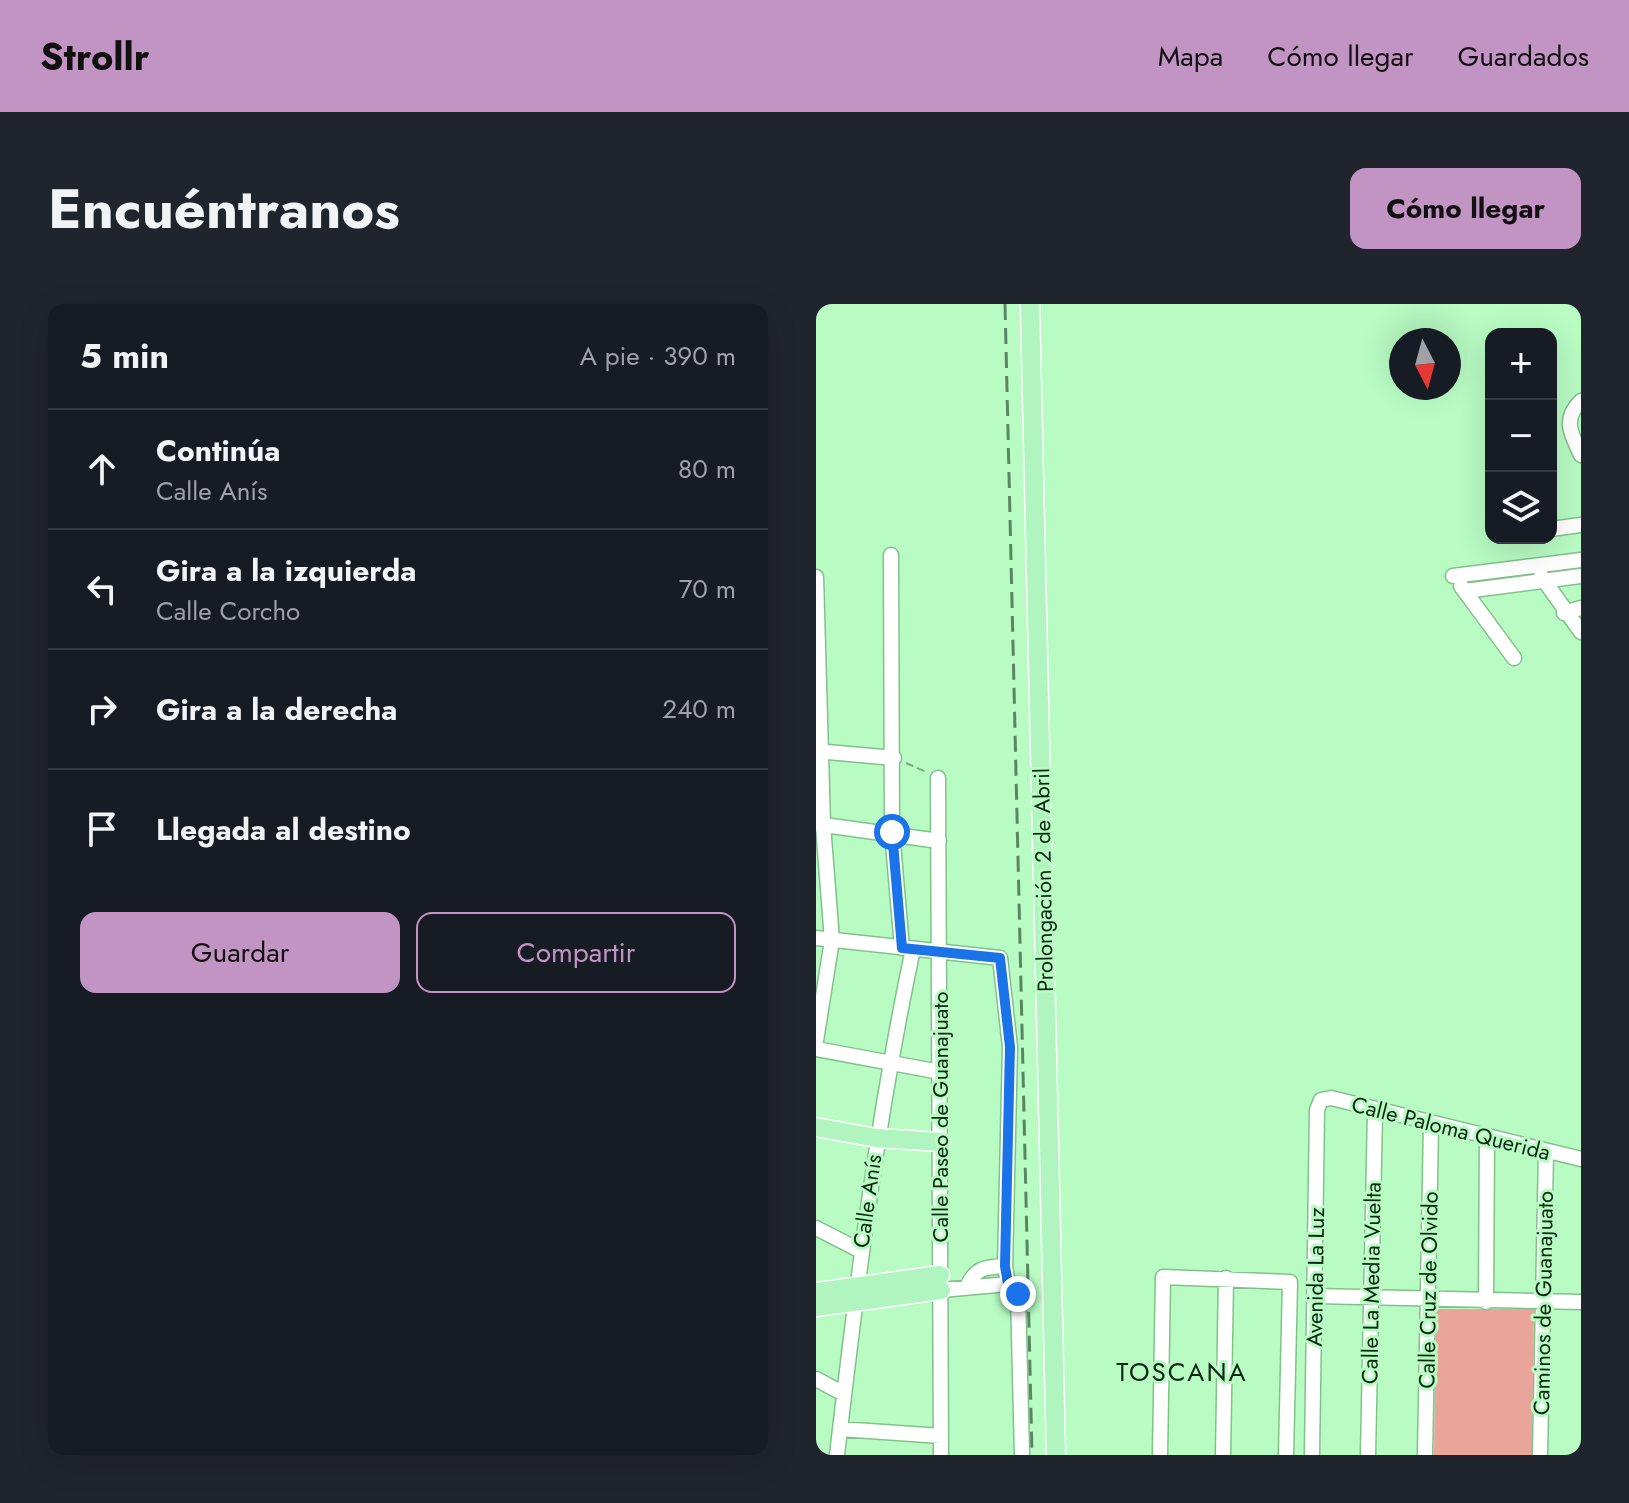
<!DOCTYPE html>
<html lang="es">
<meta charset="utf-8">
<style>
body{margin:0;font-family:Jost,sans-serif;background:#20242c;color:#f1f3f6}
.controls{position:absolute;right:24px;top:24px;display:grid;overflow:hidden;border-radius:16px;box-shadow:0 8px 32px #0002}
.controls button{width:72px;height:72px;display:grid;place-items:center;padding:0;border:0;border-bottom:2px solid #363941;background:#171b24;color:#f1f3f6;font:40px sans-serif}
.compass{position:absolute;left:573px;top:24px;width:72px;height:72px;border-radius:50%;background:#171b24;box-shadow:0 8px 32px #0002;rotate:174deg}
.stop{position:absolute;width:24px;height:24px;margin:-18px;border:6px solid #1a73e8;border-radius:50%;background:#fff}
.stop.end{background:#1a73e8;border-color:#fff;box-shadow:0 2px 8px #0008}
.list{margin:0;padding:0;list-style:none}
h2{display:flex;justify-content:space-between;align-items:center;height:104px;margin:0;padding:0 32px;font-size:34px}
h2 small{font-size:26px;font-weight:400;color:#9ea1a6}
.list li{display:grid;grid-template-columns:52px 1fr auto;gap:24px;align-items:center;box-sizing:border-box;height:120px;padding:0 32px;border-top:2px solid #363941}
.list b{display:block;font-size:30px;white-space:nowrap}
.list p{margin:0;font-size:26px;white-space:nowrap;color:#9ea1a6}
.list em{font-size:26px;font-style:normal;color:#9ea1a6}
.actions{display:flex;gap:16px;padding:24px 32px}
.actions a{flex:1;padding:18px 0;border:2px solid #c294c4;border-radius:16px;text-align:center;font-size:28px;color:#c294c4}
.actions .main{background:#c294c4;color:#111}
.icon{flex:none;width:44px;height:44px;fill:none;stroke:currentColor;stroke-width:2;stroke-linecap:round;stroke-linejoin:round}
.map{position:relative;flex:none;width:765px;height:1151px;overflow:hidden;border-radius:16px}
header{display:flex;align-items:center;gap:48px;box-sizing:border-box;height:112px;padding:0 40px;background:#c294c4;color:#111}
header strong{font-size:38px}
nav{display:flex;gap:44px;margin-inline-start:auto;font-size:28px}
.intro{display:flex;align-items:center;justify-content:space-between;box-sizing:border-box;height:192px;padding:0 48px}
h1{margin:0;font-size:56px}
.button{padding:20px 36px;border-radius:16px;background:#c294c4;color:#111;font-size:28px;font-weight:700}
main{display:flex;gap:48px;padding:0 48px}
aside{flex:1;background:#171b24;border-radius:16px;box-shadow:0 8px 32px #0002}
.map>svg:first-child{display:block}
</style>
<header>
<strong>Strollr</strong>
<nav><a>Mapa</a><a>Cómo llegar</a><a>Guardados</a></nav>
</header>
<div class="intro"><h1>Encuéntranos</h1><a class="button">Cómo llegar</a></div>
<main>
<aside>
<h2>5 min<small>A pie · 390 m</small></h2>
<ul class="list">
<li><svg class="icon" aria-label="ahead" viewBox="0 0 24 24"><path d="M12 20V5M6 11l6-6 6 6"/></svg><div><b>Continúa</b><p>Calle Anís</p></div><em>80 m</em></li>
<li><svg class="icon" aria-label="left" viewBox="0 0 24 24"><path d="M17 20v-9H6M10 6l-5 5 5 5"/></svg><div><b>Gira a la izquierda</b><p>Calle Corcho</p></div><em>70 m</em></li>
<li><svg class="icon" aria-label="right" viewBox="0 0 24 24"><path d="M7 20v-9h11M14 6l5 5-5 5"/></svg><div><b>Gira a la derecha</b></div><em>240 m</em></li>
<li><svg class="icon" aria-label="arrive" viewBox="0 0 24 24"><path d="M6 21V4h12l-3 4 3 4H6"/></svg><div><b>Llegada al destino</b></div></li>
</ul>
<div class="actions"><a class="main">Guardar</a><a>Compartir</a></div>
</aside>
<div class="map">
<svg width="765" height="1151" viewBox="0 0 765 1151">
<rect width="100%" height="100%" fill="#b8fbc3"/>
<path fill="#e9a59a" d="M 620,1005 L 718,1005 L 716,1151 L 618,1151 Z"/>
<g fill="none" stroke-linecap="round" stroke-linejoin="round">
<g stroke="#81c28c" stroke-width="17">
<path id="minor" d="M 765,97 C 746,115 755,130 765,151
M 735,225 L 765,221
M 75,251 L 76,528 L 86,644
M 637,272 L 765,256
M 725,272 L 765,328
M 0,273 L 7,521 L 16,636 L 0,737
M 645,282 L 698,354
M 649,287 L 765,272
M 748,309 L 765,304
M 0,447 L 78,454
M 122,474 L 125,1151
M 1,520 L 123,537
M 0,634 L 184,654 L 194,743 L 189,962 L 192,980 L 202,990 L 206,1151
M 0,745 L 124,768
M 0,924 L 43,946
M 151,983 C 159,964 169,963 189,962
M 125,986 L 192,980
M 500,992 L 765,998
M 670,998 L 671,833
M 0,1075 L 28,1090
M 24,1125 L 125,1132
M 21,1151 C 41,980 61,814 97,645
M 344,1151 L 347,973 L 474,978 L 470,1151
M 407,1151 L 410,974
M 496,1151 L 501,806 L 505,796 L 515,794 L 765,855
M 552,1151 L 559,807
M 609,1151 L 615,820
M 724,1151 L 730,847"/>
</g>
<g stroke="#fff" stroke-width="21">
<path id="major" d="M 214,0 L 240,1151
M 0,823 L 60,834 L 125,838
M 0,988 L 124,971
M 0,1003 L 125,986"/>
</g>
<path stroke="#79ad82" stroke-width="2" stroke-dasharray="8 4" stroke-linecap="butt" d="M 90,459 L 110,468"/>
<use href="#minor" stroke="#fff" stroke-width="14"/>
<use href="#major" stroke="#b0f5bf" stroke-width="18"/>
<path stroke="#5a8762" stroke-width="3" stroke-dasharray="16 8" stroke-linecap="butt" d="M 189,0 L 216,1151"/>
</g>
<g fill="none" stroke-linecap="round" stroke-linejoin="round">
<path stroke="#1a73e8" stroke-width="10" d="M 76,528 L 86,644 L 184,654 L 194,743 L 189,962 L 192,980 L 202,990"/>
</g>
<g text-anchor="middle" stroke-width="6" stroke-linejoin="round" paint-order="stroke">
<g font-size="22" fill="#0d2813" stroke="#b8fbc3">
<text transform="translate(227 576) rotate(-91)" y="8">Prolongación 2 de Abril</text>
<text transform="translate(124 813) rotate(-90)" y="8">Calle Paseo de Guanajuato</text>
<text transform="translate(635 824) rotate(14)" y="8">Calle Paloma Querida</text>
<text transform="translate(51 897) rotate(-82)" y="8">Calle Anís</text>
<text transform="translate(499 973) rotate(-89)" y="8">Avenida La Luz</text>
<text transform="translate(555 979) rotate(-89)" y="8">Calle La Media Vuelta</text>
<text transform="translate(612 986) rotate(-89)" y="8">Calle Cruz de Olvido</text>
<text transform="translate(727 999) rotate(-89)" y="8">Caminos de Guanajuato</text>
</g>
<g font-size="26" letter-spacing="2" fill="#0d2813" stroke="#b8fbc3">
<text x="366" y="1077">TOSCANA</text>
</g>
</g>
</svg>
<div class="controls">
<button>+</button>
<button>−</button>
<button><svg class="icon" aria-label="layers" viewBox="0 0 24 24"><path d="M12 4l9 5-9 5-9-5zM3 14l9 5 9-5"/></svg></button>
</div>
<svg class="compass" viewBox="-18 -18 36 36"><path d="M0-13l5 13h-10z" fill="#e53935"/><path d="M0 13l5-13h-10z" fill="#9ea1a6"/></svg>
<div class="stop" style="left:76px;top:528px"></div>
<div class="stop end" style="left:202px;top:990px"></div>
</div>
</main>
